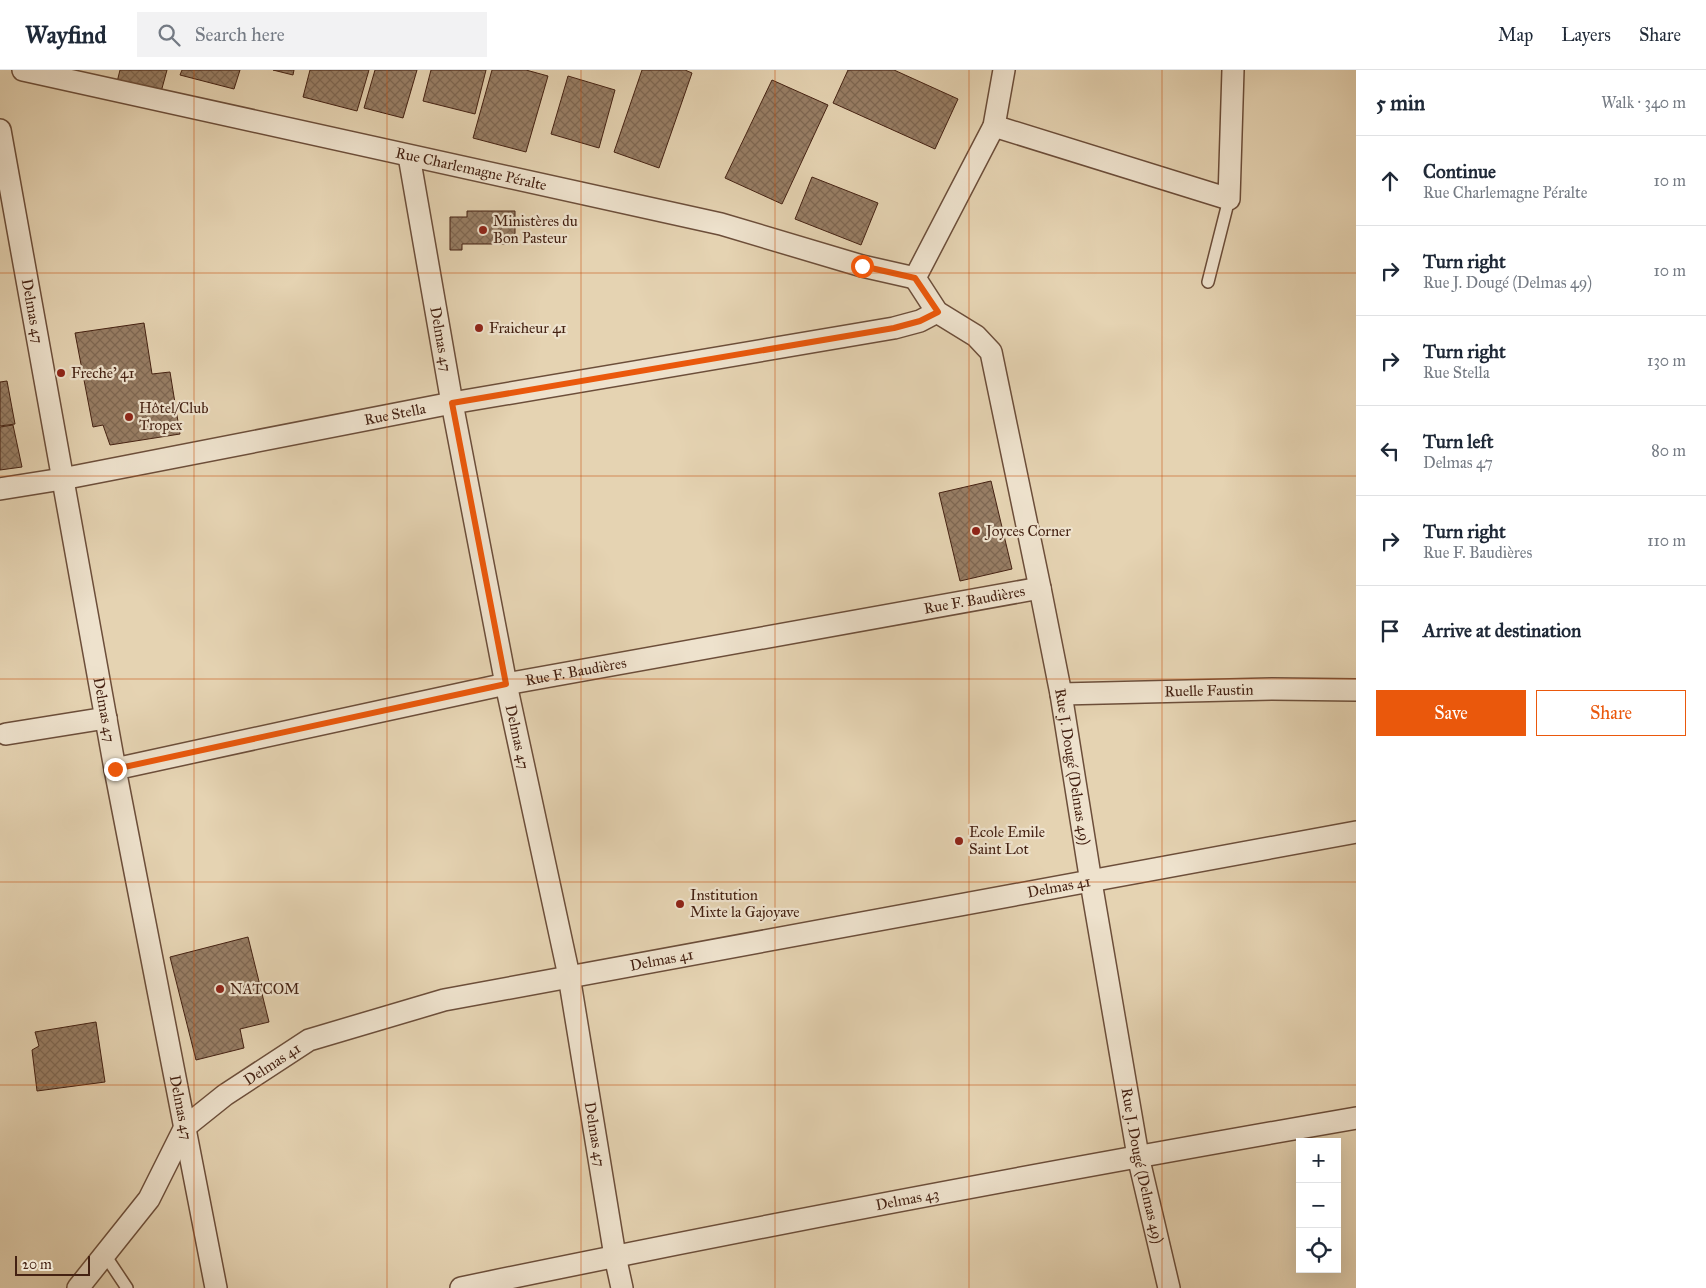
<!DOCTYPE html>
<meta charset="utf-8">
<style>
body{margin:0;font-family:"IM FELL Great Primer",serif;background:#f2f2f3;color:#1f2937}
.controls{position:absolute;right:15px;bottom:15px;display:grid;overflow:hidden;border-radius:0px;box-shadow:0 5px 20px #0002}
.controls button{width:45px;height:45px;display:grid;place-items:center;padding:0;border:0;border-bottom:1px solid #e0e1e3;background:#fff;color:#1f2937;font:25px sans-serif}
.scale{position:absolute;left:15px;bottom:12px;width:75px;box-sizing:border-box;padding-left:5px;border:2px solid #442112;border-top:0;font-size:14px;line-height:18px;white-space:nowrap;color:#442112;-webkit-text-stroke:4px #eee2cd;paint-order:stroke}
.stop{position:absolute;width:15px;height:15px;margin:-11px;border:4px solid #ea580c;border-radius:50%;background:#fff}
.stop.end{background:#ea580c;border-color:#fff;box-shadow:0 1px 5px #0008}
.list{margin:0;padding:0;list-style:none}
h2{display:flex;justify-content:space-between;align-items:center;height:65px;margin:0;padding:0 20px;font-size:21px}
h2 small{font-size:16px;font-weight:400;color:#747a83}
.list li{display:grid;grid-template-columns:32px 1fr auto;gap:15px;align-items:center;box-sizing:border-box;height:90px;padding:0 20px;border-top:1px solid #e0e1e3}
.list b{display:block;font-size:19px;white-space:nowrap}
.list p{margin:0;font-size:16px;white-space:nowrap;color:#747a83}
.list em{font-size:16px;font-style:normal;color:#747a83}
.actions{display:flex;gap:10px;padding:15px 20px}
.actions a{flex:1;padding:11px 0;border:1px solid #ea580c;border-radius:0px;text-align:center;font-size:18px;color:#ea580c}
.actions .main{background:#ea580c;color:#fff}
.icon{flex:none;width:28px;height:28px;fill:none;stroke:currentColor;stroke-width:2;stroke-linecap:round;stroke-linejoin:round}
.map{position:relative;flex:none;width:1356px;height:1218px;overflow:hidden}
header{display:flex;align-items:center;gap:30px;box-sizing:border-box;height:70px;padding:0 25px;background:#fff;border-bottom:1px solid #e0e1e3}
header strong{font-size:24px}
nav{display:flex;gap:28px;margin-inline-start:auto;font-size:18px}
.search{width:350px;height:45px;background:#f2f2f3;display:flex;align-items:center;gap:12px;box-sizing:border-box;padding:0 18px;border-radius:0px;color:#747a83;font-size:19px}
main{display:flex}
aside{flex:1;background:#fff}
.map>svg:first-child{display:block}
</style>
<header>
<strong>Wayfind</strong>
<div class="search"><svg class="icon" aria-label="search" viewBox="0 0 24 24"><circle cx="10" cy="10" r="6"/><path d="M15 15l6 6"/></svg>Search here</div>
<nav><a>Map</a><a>Layers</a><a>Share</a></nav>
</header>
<main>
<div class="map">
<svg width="1356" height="1218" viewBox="0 0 1356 1218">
<defs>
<pattern id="building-cross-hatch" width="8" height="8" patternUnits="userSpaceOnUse" patternTransform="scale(1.25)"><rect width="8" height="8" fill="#987e65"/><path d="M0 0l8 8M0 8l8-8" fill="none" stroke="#7e6752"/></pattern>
</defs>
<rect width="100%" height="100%" fill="#e5d3b2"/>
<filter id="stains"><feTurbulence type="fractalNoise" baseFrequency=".004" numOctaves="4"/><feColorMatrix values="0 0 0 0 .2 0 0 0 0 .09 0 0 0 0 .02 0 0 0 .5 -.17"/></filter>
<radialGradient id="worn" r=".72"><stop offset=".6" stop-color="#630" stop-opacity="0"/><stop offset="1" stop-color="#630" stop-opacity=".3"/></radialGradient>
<path fill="url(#building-cross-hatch)" stroke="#442112" d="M 120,0 L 167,0 L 161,22 L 117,12 Z
M 182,0 L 240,0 L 234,19 L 180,5 Z
M 273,0 L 294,0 L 293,5 Z
M 310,0 L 369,0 L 357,41 L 303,27 Z
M 375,0 L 417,0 L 403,48 L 364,38 Z
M 431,0 L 486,0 L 475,44 L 423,31 Z
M 492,0 L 526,0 L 548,6 L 526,82 L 473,68 Z
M 642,0 L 685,0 L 692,3 L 659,98 L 614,82 Z
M 848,0 L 894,0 L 958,29 L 935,79 L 833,33 Z
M 568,6 L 615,20 L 599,78 L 551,64 Z
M 772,10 L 828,35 L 782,134 L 725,108 Z
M 812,107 L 878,133 L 861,175 L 795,149 Z
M 467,141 L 515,141 L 515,174 L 462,174 L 462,180 L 450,180 L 450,147 L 467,147 Z
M 144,253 L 152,304 L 170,302 L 180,364 L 110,375 L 103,355 L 93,357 L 75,263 Z
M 7,311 L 15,354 L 0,356 L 0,312 Z
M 13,355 L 22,397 L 0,400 L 0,357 Z
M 991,411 L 1012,499 L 960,511 L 939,423 Z
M 248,867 L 269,952 L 240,959 L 244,978 L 196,990 L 170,887 Z
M 96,952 L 105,1012 L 37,1021 L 32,980 L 39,976 L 35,962 Z"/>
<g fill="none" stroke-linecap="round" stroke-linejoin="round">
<g stroke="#6c4e3a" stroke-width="14">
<path id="lane" d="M 1208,212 L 1229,129
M 105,1185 L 127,1218"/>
</g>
<g stroke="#6c4e3a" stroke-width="24">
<g id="street">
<path id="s1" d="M 23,0 L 721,154 L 862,196 L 915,208"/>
<path d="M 994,56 L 1229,129 L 1233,0"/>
<path id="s2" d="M 0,60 L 115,699 L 216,1218"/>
<path id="s3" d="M 409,86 L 452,333 L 506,614 L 569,906 L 615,1186 L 622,1218"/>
<path id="s4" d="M 915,208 L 937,242 L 976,266 L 991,282 L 1040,518 L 1061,624 L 1091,812 L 1138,1086 L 1169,1218"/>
<path d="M 915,208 L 994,56 L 1004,0"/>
<path id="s5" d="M 0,419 L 62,409 L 452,333 L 894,258 L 920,251 L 937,242"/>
<path id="s6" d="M 1061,624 L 1272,619 L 1356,620"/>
<path d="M 6,664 L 106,648"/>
<path id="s7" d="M 115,699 L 506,614 L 1040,518"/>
<path id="s8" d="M 78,1218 L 149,1129 L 185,1057 L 225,1025 L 309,970 L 444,930 L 1356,762"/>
<path id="s9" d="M 461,1218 C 758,1156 1057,1100 1356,1048"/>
</g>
</g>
<use href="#lane" stroke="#eee2cd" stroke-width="11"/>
<use href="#street" stroke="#eee2cd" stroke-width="21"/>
</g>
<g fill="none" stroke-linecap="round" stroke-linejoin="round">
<path stroke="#ea580c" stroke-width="6" d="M 115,699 L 506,614 L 452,333 L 894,258 L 920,251 L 938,242 L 915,208 L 862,196"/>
</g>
<path fill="none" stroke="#c74e0d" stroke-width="1" stroke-opacity="0.55" d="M 194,0 L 194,1218M 387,0 L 387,1218M 581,0 L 581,1218M 775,0 L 775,1218M 969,0 L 969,1218M 1162,0 L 1162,1218M 0,203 L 1356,203M 0,406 L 1356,406M 0,609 L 1356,609M 0,812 L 1356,812M 0,1015 L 1356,1015"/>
<g fill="#8f2418" stroke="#eee2cd" stroke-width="2">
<circle cx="483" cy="160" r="5"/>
<circle cx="479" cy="258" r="5"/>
<circle cx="61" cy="303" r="5"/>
<circle cx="129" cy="347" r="5"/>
<circle cx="976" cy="461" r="5"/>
<circle cx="959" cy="771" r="5"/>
<circle cx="680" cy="834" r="5"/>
<circle cx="220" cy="919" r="5"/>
</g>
<g text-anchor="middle" stroke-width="4.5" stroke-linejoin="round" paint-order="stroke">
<g font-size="15" fill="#442112" stroke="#eee2cd">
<text dy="5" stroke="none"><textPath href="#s1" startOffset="459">Rue Charlemagne Péralte</textPath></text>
<text dy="5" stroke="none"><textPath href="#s2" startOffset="184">Delmas 47</textPath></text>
<text dy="5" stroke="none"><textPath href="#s3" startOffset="186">Delmas 47</textPath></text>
<text dy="5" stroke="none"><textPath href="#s5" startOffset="402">Rue Stella</textPath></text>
<text dy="5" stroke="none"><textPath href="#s7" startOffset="876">Rue F. Baudières</textPath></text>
<text dy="5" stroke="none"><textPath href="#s7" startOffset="471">Rue F. Baudières</textPath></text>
<text dy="5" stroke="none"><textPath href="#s6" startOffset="148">Ruelle Faustin</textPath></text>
<text dy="5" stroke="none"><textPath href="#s2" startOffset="589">Delmas 47</textPath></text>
<text dy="5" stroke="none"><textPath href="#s3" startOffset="591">Delmas 47</textPath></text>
<text dy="5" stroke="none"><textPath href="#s4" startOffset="531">Rue J. Dougé (Delmas 49)</textPath></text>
<text dy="5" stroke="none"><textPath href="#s8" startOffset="1112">Delmas 41</textPath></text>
<text dy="5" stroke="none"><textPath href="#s8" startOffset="708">Delmas 41</textPath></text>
<text dy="5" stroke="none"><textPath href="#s8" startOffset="302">Delmas 41</textPath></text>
<text dy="5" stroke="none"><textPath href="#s2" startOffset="994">Delmas 47</textPath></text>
<text dy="5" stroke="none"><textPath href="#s3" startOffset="996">Delmas 47</textPath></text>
<text dy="5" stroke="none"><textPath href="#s4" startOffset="936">Rue J. Dougé (Delmas 49)</textPath></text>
<text dy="5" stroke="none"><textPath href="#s9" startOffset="455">Delmas 43</textPath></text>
</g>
<g font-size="15" fill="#442112" stroke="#eee2cd" text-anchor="start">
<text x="493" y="156">Ministères du<tspan x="493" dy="17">Bon Pasteur</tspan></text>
<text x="489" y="263">Fraicheur 41</text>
<text x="71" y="308">Freche' 41</text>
<text x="139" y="343">Hôtel/Club<tspan x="139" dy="17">Tropex</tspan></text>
<text x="986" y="466">Joyces Corner</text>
<text x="969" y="767">Ecole Emile<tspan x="969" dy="17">Saint Lot</tspan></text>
<text x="690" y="830">Institution<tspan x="690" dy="17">Mixte la Gajoyave</tspan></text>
<text x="230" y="924">NATCOM</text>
</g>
</g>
<rect width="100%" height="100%" filter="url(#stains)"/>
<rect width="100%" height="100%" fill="url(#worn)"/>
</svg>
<div class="controls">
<button>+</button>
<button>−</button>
<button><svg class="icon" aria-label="locate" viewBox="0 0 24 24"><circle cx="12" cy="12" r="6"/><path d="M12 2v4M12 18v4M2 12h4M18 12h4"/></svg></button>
</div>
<div class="scale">20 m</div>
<div class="stop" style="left:862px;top:196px"></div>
<div class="stop end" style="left:115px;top:699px"></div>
</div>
<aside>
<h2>5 min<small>Walk · 340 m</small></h2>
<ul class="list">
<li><svg class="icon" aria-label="ahead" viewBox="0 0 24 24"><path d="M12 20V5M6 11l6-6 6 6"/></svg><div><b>Continue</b><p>Rue Charlemagne Péralte</p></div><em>10 m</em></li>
<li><svg class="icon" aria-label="right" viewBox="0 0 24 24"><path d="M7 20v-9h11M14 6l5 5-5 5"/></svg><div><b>Turn right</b><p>Rue J. Dougé (Delmas 49)</p></div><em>10 m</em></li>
<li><svg class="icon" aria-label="right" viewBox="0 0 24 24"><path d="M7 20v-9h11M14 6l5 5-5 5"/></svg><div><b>Turn right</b><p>Rue Stella</p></div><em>130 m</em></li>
<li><svg class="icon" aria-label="left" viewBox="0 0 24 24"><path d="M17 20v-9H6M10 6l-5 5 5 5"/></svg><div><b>Turn left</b><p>Delmas 47</p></div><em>80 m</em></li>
<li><svg class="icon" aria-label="right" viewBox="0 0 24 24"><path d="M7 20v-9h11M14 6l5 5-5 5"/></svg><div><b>Turn right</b><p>Rue F. Baudières</p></div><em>110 m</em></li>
<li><svg class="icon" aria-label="arrive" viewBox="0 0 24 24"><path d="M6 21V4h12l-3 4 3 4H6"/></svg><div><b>Arrive at destination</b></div></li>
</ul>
<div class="actions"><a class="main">Save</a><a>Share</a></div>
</aside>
</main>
